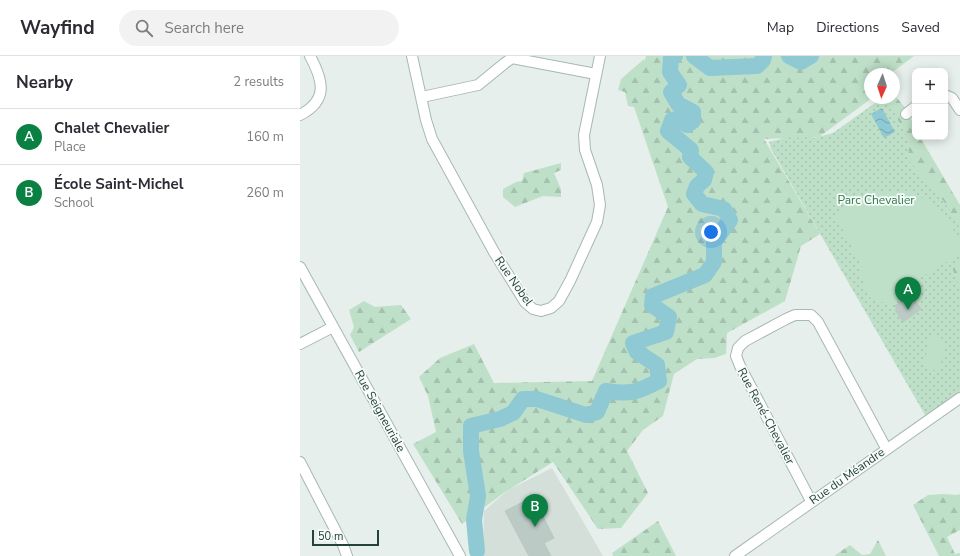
<!DOCTYPE html>
<meta charset="utf-8">
<style>
body{margin:0;font-family:"Nunito Sans",sans-serif;background:#f2f2f3;color:#2b2b33}
.controls{position:absolute;right:12px;top:12px;display:grid;overflow:hidden;border-radius:8px;box-shadow:0 2px 10px #0003}
.controls button{width:36px;height:36px;display:grid;place-items:center;padding:0;border:0;border-bottom:1px solid #e1e1e2;background:#fff;color:#2b2b33;font:20px sans-serif}
.compass{position:absolute;left:564px;top:12px;width:36px;height:36px;border-radius:50%;background:#fff;box-shadow:0 2px 10px #0003;rotate:183deg}
.scale{position:absolute;left:12px;bottom:10px;width:67px;box-sizing:border-box;padding-left:4px;border:2px solid #24423a;border-top:0;font-size:11px;line-height:14px;white-space:nowrap;color:#24423a;-webkit-text-stroke:3px #f7fbf9;paint-order:stroke}
.you{position:absolute;left:411px;top:176px;width:14px;height:14px;margin:-10px;border:3px solid #fff;border-radius:50%;background:#1a73e8;box-shadow:0 0 0 6px #1a73e833}
.badge{display:grid;place-items:center;width:26px;height:26px;border-radius:50%;background:#0b8043;color:#fff;font-size:13px;font-weight:700}
.pin{position:absolute;translate:-50% -33px;filter:drop-shadow(0 1px 2px #0008)}
.pin::after{content:'';position:absolute;top:21px;width:14px;height:12px;background:inherit;clip-path:polygon(0 0,100% 0,50% 100%)}
.list{margin:0;padding:0;list-style:none}
h2{display:flex;justify-content:space-between;align-items:center;height:52px;margin:0;padding:0 16px;font-size:17px}
h2 small{font-size:13px;font-weight:400;color:#7c7c81}
.list li{display:grid;grid-template-columns:26px 1fr auto;gap:12px;align-items:center;box-sizing:border-box;height:56px;padding:0 16px;border-top:1px solid #e1e1e2}
.list b{display:block;font-size:15px;white-space:nowrap}
.list p{margin:0;font-size:13px;white-space:nowrap;color:#7c7c81}
.list em{font-size:13px;font-style:normal;color:#7c7c81}
.icon{flex:none;width:22px;height:22px;fill:none;stroke:currentColor;stroke-width:2;stroke-linecap:round;stroke-linejoin:round}
.map{position:relative;flex:none;width:660px;height:500px;overflow:hidden}
header{display:flex;align-items:center;gap:24px;box-sizing:border-box;height:56px;padding:0 20px;background:#fff;border-bottom:1px solid #e1e1e2}
header strong{font-size:19px}
nav{display:flex;gap:22px;margin-inline-start:auto;font-size:14px}
.search{width:280px;height:36px;background:#f2f2f3;display:flex;align-items:center;gap:10px;box-sizing:border-box;padding:0 14px;border-radius:22px;color:#7c7c81;font-size:15px}
main{display:flex}
aside{flex:1;background:#fff}
.map>svg:first-child{display:block}
</style>
<header>
<strong>Wayfind</strong>
<div class="search"><svg class="icon" aria-label="search" viewBox="0 0 24 24"><circle cx="10" cy="10" r="6"/><path d="M15 15l6 6"/></svg>Search here</div>
<nav><a>Map</a><a>Directions</a><a>Saved</a></nav>
</header>
<main>
<aside>
<h2>Nearby<small>2 results</small></h2>
<ul class="list">
<li><span class="badge">A</span><div><b>Chalet Chevalier</b><p>Place</p></div><em>160 m</em></li>
<li><span class="badge">B</span><div><b>École Saint-Michel</b><p>School</p></div><em>260 m</em></li>
</ul>
</aside>
<div class="map">
<svg width="660" height="500" viewBox="0 0 660 500">
<defs>
<pattern id="grass-dots" width="8" height="8" patternUnits="userSpaceOnUse"><rect width="8" height="8" fill="#bfe0c8"/><path d="M2 2h.1M6 6h.1" fill="none" stroke="#a4c1ad" stroke-width="1.8" stroke-linecap="round"/></pattern>
<pattern id="forest-firs" width="22" height="20" patternUnits="userSpaceOnUse"><rect width="22" height="20" fill="#bfe0c8"/><path d="M5 1l3.5 6h-7zM16 11l3.5 6h-7z" fill="#a4c1ad"/></pattern>
<pattern id="water-waves" width="16" height="10" patternUnits="userSpaceOnUse"><rect width="16" height="10" fill="#8ec9d4"/><path d="M0 5q4-4 8 0t8 0" fill="none" stroke="#74a5ad"/></pattern>
</defs>
<rect width="100%" height="100%" fill="#e6efeb"/>
<path fill="#d4dfda" d="M 252,412 L 303,500 L 181,500 L 183,499 L 184,455 L 208,434 Z"/>
<path fill="url(#grass-dots)" d="M 582,42 L 594,42 L 660,159 L 660,342 L 628,364 L 471,93 L 469,86 L 503,77 L 514,82 L 533,77 Z"/>
<path fill="url(#forest-firs)" d="M 346,0 L 614,0 L 590,18 L 570,18 L 570,42 L 572,42 L 519,81 L 464,83 L 520,178 L 501,190 L 485,245 L 427,277 L 426,298 L 414,302 L 397,303 L 374,318 L 363,360 L 343,374 L 327,395 L 348,437 L 321,472 L 298,473 L 253,406 L 205,436 L 162,468 L 113,388 L 136,376 L 128,340 L 119,321 L 140,302 L 174,288 L 194,327 L 292,325 L 368,151 L 334,51 L 328,50 L 325,36 L 318,34 L 321,23 L 344,3 L 344,6 Z
M 595,40 C 606,51 615,64 615,81 L 620,81 L 660,149 L 660,173 C 648,147 629,126 609,105 L 608,82 L 587,44 L 594,42 Z
M 261,107 L 261,114 L 254,117 L 261,133 L 261,141 L 243,140 L 215,151 L 203,141 L 203,133 L 216,126 L 222,125 L 224,117 Z
M 660,205 L 660,232 L 651,209 Z
M 64,245 L 75,251 L 101,249 L 111,263 L 59,296 L 50,279 L 54,271 L 49,254 Z
M 643,438 L 657,439 L 660,438 L 660,474 L 647,481 L 655,498 L 660,497 L 660,500 L 639,500 L 613,449 L 628,439 Z
M 358,465 L 376,500 L 313,500 L 312,497 Z
M 578,484 L 586,500 L 534,500 L 550,489 L 562,499 L 570,498 Z"/>
<path fill="#bfe0c8" d="M 611,134 L 644,157 L 660,186 L 660,198 L 611,227 L 614,233 L 588,248 L 571,243 L 558,216 L 563,213 L 535,158 L 569,138 Z
M 629,280 L 645,283 L 640,315 L 624,312 Z"/>
<path fill="url(#water-waves)" d="M 582,52 L 595,76 L 584,82 L 571,58 Z"/>
<g fill="none" stroke-linecap="round" stroke-linejoin="round">
<path stroke="#8ec9d4" stroke-width="16" d="M 394,0 L 410,12 L 457,10 L 463,4 L 464,0
M 489,0 L 501,6 L 511,0
M 177,495 L 174,464 L 178,440 L 171,395 L 171,370 L 200,363 L 213,357 L 223,343 L 237,343 L 286,359 L 297,356 L 306,335 C 331,339 337,336 359,325 L 357,309 L 337,296 L 333,287 L 366,276 L 369,261 L 352,249 L 353,240 L 405,219 L 414,206 L 414,186 L 430,164 L 424,153 L 402,148 L 394,138 L 397,130 L 404,124 L 406,116 L 390,101 L 391,94 L 368,75 L 372,64 L 376,63 L 387,69 L 393,65 L 393,56 L 378,48 L 371,36 L 379,29 L 370,16 L 371,2 L 375,0"/>
</g>
<path fill="#bbcac4" stroke="#b8c9c2" d="M 612,241 L 621,253 L 603,266 L 595,254 L 597,253 L 595,250 L 604,243 L 606,245 Z
M 233,441 L 254,482 L 244,487 L 251,500 L 229,500 L 205,455 Z"/>
<g fill="none" stroke-linecap="round" stroke-linejoin="round">
<g stroke="#a8b8b2" stroke-width="12">
<path id="minor" d="M 112,0 L 126,64 L 132,83 L 194,196 L 225,246 L 233,253 L 241,255 L 251,252 L 259,245 L 270,225 L 297,166 L 300,149 L 297,129 L 285,94 L 284,79 L 300,0
M 645,39 L 652,42 L 660,54
M 122,41 L 178,29 L 205,7 L 212,2 L 296,18
M 606,58 L 615,51
M 0,59 C 29,44 23,24 10,0
M 0,211 L 160,500
M 0,288 L 33,271
M 0,406 L 43,489 L 47,500
M 511,445 L 440,310 L 436,300 L 438,292 L 445,285 L 486,263 L 495,259 L 511,259 L 518,266 L 586,392
M 435,500 L 660,342"/>
</g>
<use href="#minor" stroke="#fff" stroke-width="10"/>
</g>
<g text-anchor="middle" stroke-width="3.5" stroke-linejoin="round" paint-order="stroke">
<g font-size="12" fill="#2d7a4b" stroke="#f7fbf9">
<text x="576" y="148">Parc Chevalier</text>
</g>
<g font-size="12" fill="#24423a" stroke="#f7fbf9">
<text transform="translate(214 225) rotate(55)" y="4">Rue Nobel</text>
<text transform="translate(80 355) rotate(61)" y="4">Rue Seigneuriale</text>
<text transform="translate(466 360) rotate(62)" y="4">Rue René-Chevalier</text>
<text transform="translate(547 420) rotate(-35)" y="4">Rue du Méandre</text>
</g>
</g>
</svg>
<div class="controls">
<button>+</button>
<button>−</button>
</div>
<svg class="compass" viewBox="-18 -18 36 36"><path d="M0-13l5 13h-10z" fill="#e53935"/><path d="M0 13l5-13h-10z" fill="#7c7c81"/></svg>
<div class="scale">50 m</div>
<div class="you"></div>
<div class="pin badge" style="left:608px;top:254px">A</div>
<div class="pin badge" style="left:235px;top:471px">B</div>
</div>
</main>
